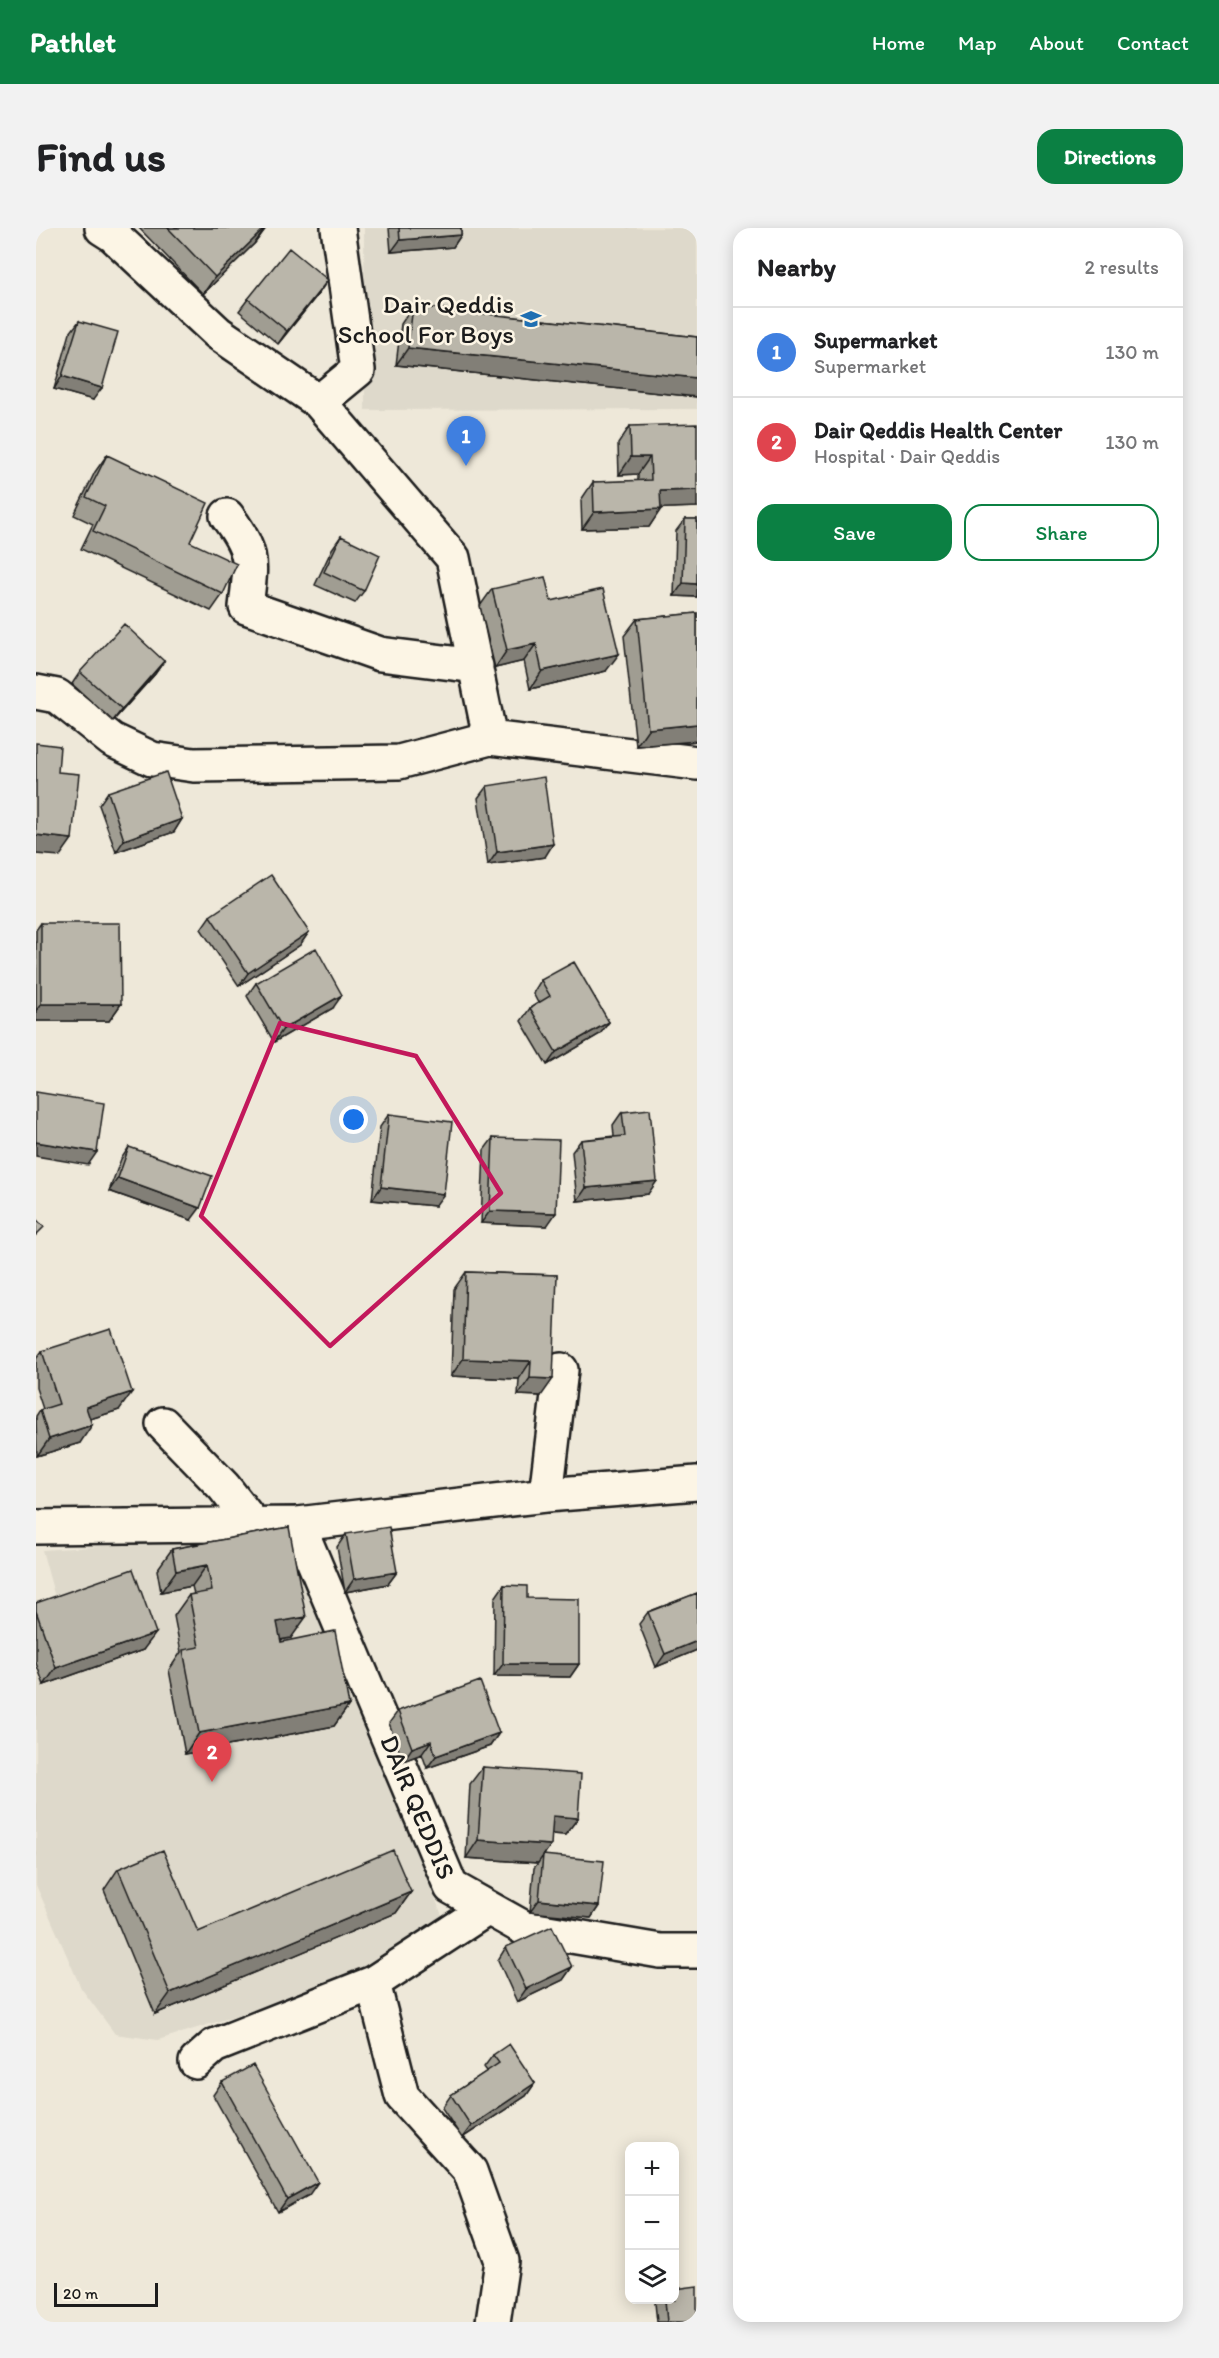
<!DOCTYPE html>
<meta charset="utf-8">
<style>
body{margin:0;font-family:Itim,sans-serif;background:#f2f2f2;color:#202124}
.controls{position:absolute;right:18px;bottom:18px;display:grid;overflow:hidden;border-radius:12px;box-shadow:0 3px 15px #0003}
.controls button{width:54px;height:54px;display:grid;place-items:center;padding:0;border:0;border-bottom:2px solid #e0e0e0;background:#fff;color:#202124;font:30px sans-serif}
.scale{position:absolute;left:18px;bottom:15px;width:104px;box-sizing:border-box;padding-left:6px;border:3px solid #1c1c1c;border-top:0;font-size:16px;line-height:21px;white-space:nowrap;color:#1c1c1c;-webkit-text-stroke:4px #fcf5e5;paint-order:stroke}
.you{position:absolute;left:318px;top:892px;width:21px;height:21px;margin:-15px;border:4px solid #fff;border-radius:50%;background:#1a73e8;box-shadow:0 0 0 9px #1a73e833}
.badge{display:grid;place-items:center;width:39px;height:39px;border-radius:50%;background:#0b8043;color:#fff;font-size:20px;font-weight:700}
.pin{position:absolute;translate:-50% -50px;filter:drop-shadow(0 2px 3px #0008)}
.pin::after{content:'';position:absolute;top:32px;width:21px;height:18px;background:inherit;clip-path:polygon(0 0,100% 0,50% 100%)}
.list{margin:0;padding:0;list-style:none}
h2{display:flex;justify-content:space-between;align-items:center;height:78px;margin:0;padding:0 24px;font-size:26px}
h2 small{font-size:20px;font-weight:400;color:#757577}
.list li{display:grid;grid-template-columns:39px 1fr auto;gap:18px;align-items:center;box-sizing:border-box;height:90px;padding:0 24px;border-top:2px solid #e0e0e0}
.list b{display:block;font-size:22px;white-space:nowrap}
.list p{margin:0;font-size:20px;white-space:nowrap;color:#757577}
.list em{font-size:20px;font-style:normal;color:#757577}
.actions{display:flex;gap:12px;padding:18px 24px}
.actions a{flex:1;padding:14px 0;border:2px solid #0b8043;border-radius:18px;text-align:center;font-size:21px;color:#0b8043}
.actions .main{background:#0b8043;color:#fff}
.icon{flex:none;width:33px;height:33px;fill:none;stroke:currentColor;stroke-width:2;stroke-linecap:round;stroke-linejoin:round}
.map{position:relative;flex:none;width:661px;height:2094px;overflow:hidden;border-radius:18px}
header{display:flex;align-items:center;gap:36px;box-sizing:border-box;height:84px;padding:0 30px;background:#0b8043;color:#fff}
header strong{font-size:28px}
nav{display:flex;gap:33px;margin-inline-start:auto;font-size:21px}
.intro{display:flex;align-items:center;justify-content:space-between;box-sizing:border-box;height:144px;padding:0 36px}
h1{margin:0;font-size:42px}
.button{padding:15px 27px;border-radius:18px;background:#0b8043;color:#fff;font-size:21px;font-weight:700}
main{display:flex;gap:36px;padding:0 36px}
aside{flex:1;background:#fff;border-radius:18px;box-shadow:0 3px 15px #0003}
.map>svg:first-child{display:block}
</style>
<header>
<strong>Pathlet</strong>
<nav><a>Home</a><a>Map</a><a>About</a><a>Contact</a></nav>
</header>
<div class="intro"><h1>Find us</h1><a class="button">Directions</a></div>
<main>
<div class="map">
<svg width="661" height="2094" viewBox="0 0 661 2094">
<rect width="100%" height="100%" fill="#eee8d9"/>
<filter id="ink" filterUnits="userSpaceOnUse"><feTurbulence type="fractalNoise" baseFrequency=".0167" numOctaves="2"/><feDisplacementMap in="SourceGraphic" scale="12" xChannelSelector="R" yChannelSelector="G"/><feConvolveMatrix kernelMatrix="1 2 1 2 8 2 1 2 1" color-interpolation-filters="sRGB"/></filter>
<g filter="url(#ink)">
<path fill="#ded9cb" d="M 328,0 L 661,0 L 661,181 L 329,182 Z
M 250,1306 L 410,1697 L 327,1749 L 122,1812 L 79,1806 L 45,1760 L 0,1657 L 0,1451 L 37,1435 L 6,1322 Z"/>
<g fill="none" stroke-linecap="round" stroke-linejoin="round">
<g stroke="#1c1c1c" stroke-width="38">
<path id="street" d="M 66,0 L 77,7 L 182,105 L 283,174
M 302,0 L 322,142 L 283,174 L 417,330 L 454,510 L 661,535
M 191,288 C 219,325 215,335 210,379 L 344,426 L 440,438
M 0,464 L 21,468 L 76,512 L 116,531 L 158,537 L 363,534 L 454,510
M 127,1196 L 188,1259 L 217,1296
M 510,1267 L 525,1142
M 262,1296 L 415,1659 L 488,1700 L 624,1723 L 661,1723
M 0,1299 L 262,1296 L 510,1267 L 661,1255
M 337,1755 L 366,1868 L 434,1943 L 466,2033 L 457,2094
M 160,1834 L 178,1818 L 337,1755 L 452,1680"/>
</g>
<use href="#street" stroke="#fcf5e5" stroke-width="33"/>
</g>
<path fill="#a09d92" stroke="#1c1c1c" stroke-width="1.5" d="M 103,0 L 230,0 L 219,15 L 167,66 Z
M 353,0 L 425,0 L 425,7 L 417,19 L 355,24 Z
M 283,65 L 242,116 L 203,83 L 212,71 Z
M 377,78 L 661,109 L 661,169 L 360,137 L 365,96 Z
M 43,93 L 57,172 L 18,161 L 34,105 Z
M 594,198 L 661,279 L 625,280 L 613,299 L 546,301 L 545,272 L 557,254 L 602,253 L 602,246 L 583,247 L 582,216 Z
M 71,227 L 154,314 L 187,366 L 175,383 L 45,321 L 57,296 L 38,287 L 59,244 Z
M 649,291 L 661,291 L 661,369 L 638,368 L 640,303 Z
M 305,308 L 328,363 L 319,375 L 279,357 L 296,321 Z
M 456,361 L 515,373 L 570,443 L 494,461 L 488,433 L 459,440 L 444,378 Z
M 661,385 L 661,513 L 600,518 L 588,408 L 601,391 Z
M 128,433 L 119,446 L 77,493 L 36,456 L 44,444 Z
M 451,558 L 509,629 L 452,637 L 442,570 Z
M 72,564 L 146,591 L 138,604 L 80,624 L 63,577 Z
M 174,688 L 273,704 L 264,717 L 203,758 L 165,701 Z
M 5,695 L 85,776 L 73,793 L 0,793 L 0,702 Z
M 505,752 L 573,794 L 564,806 L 511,837 L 485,793 L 494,780 L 502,775 L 497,765 Z
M 220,755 L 297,780 L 238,814 L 211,768 Z
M 586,884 L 612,966 L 541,973 L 536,924 L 545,912 L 578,908 L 577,897 Z
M 353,886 L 399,978 L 336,972 L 344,899 Z
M 457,910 L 511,998 L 445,995 L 448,922 Z
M 93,919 L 155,992 L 73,963 L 85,931 Z
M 430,1044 L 521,1047 L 505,1168 L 482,1167 L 483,1151 L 415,1148 L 418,1061 Z
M 6,1123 L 83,1182 L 54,1191 L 44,1215 L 1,1228 L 0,1188 L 4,1182 L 7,1181 L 0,1160 L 0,1131 Z
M 253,1299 L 255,1410 L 244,1412 L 245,1414 L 313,1477 L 298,1498 L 149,1526 L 133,1442 L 145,1424 L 138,1388 L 153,1367 L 158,1366 L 156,1358 L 125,1364 L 121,1342 L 136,1321 Z
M 310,1306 L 361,1344 L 352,1356 L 309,1364 L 301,1319 Z
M 468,1357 L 491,1370 L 543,1436 L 534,1449 L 458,1448 L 459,1370 Z
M 661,1365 L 661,1422 L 620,1439 L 603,1396 L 612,1384 Z
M 0,1375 L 107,1422 L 8,1457 L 0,1435 Z
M 362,1483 L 463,1505 L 454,1518 L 391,1540 L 386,1526 L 367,1533 L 353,1495 Z
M 447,1539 L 542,1590 L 529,1607 L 516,1606 L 508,1628 L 563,1678 L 555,1690 L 494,1684 L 498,1640 L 502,1635 L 430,1630 L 434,1556 Z
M 82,1641 L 162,1704 L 375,1664 L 360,1685 L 119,1786 L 68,1662 Z
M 470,1719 L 536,1739 L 527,1752 L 481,1774 L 462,1732 Z
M 457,1827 L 499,1855 L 490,1868 L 426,1910 L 406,1880 L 415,1867 L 451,1843 L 448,1839 Z
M 186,1854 L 273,1967 L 242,1984 L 177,1867 Z
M 621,2072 L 639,2072 L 661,2094 L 621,2094 L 619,2075 Z"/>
<path fill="#827f77" stroke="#1c1c1c" stroke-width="1.5" d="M 229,0 L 230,0 L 219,15 L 167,66 L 179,49 Z
M 425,7 L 417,19 L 355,24 L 364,12 Z
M 292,52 L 283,65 L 242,116 L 251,103 Z
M 372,120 L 661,150 L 661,169 L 360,137 Z
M 26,148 L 66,160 L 57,172 L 18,161 Z
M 595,229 L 614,229 L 602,246 L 583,247 Z
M 661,262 L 661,279 L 612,281 L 624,263 Z
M 625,281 L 613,299 L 546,301 L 558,284 Z
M 647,355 L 661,356 L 661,369 L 638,368 Z
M 500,416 L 488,433 L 459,440 L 471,422 Z
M 583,426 L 570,443 L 494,461 L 506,443 Z
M 128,433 L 119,446 L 77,493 L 86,481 Z
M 661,496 L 661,513 L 600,518 L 612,501 Z
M 146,591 L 138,604 L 80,624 L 88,612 Z
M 0,607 L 36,611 L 24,628 L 0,626 Z
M 517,616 L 509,629 L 452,637 L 461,624 Z
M 273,704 L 264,717 L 203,758 L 212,745 Z
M 306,767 L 297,780 L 238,814 L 247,801 Z
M 5,776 L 85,776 L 73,793 L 0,793 L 0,783 Z
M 573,794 L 564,806 L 511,837 L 520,824 Z
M 0,914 L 61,924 L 52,937 L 0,928 Z
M 82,950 L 164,980 L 155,992 L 73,963 Z
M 621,953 L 612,966 L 541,973 L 550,960 Z
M 345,959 L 408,966 L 399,978 L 336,972 Z
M 454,983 L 520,985 L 511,998 L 445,995 Z
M 427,1131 L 495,1133 L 483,1151 L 415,1148 Z
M 494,1150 L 517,1151 L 505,1168 L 482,1167 Z
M 96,1164 L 83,1182 L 38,1196 L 50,1179 Z
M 56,1197 L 44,1215 L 1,1228 L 13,1211 Z
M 171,1337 L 156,1358 L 125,1364 L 140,1343 Z
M 361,1344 L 352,1356 L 309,1364 L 318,1351 Z
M 270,1389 L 255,1410 L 226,1415 L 241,1394 Z
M 120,1405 L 107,1422 L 8,1457 L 20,1440 Z
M 661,1413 L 661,1422 L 620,1439 L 629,1426 Z
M 467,1436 L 543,1436 L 534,1449 L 458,1448 Z
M 313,1477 L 298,1498 L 149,1526 L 163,1505 Z
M 463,1505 L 454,1518 L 391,1540 L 400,1528 Z
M 395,1513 L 386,1526 L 367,1533 L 376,1520 Z
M 517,1588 L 542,1590 L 529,1607 L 505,1605 Z
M 442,1612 L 515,1617 L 502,1635 L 430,1630 Z
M 375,1664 L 360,1685 L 119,1786 L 134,1765 Z
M 503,1672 L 563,1678 L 555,1690 L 494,1684 Z
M 536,1739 L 527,1752 L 481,1774 L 490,1761 Z
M 499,1855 L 490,1868 L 426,1910 L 435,1898 Z
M 282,1954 L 273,1967 L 242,1984 L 251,1971 Z"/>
<path fill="#bab6aa" stroke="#1c1c1c" stroke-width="1.5" d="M 132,0 L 229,0 L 179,49 Z
M 363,0 L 425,0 L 425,7 L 364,12 Z
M 253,20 L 292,52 L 251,103 L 212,71 Z
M 377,78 L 661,109 L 661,150 L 372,120 Z
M 43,93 L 82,104 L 66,160 L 26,148 Z
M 661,196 L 661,262 L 624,263 L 625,281 L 558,284 L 557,254 L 615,252 L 614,229 L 595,229 L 594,198 Z
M 71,227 L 172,275 L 154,314 L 201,336 L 187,366 L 57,303 L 69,278 L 50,269 Z
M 649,291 L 661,291 L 661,356 L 647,355 Z
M 305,308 L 344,327 L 328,363 L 288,344 Z
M 509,349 L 515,373 L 567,361 L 583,426 L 506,443 L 500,416 L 471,422 L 456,361 Z
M 661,385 L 661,496 L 612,501 L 601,391 Z
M 88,396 L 128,433 L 86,481 L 44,444 Z
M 0,515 L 24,518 L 22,544 L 43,546 L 36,611 L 0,607 Z
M 130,544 L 146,591 L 88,612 L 72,564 Z
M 508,549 L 517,616 L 461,624 L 451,558 Z
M 235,647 L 273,704 L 212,745 L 174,688 Z
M 5,695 L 84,695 L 85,776 L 5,776 Z
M 280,720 L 306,767 L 247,801 L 220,755 Z
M 538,734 L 573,794 L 520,824 L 494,780 L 514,768 L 505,752 Z
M 0,864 L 68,875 L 61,924 L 0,914 Z
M 614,881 L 621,953 L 550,960 L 545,912 L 589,908 L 586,884 Z
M 353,886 L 416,894 L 408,966 L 345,959 Z
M 457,910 L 523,912 L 520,985 L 454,983 Z
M 93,919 L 176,948 L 164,980 L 82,950 Z
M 0,991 L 8,999 L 0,1007 Z
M 430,1044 L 521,1047 L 517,1151 L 494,1150 L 495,1133 L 427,1131 Z
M 75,1101 L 96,1164 L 50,1179 L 56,1197 L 13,1211 L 4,1182 L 23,1176 L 6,1123 Z
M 253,1299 L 270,1389 L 241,1394 L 245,1414 L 299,1403 L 313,1477 L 163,1505 L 147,1422 L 163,1419 L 153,1367 L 176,1363 L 171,1337 L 140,1343 L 136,1321 Z
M 353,1299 L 361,1344 L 318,1351 L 310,1306 Z
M 97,1341 L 120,1405 L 20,1440 L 0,1383 L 0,1375 Z
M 468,1357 L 491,1358 L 491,1370 L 543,1371 L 543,1436 L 467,1436 Z
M 661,1365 L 661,1413 L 629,1426 L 612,1384 Z
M 444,1453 L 463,1505 L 400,1528 L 395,1513 L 376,1520 L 362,1483 Z
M 447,1539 L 545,1546 L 542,1590 L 517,1588 L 515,1617 L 442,1612 Z
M 127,1622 L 162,1704 L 357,1622 L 375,1664 L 134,1765 L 82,1641 Z
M 507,1627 L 568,1633 L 563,1678 L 503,1672 Z
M 516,1698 L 536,1739 L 490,1761 L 470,1719 Z
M 473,1816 L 499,1855 L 435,1898 L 415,1867 L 463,1835 L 457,1827 Z
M 217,1837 L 282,1954 L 251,1971 L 186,1854 Z
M 661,2058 L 661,2094 L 631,2094 L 629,2072 L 639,2072 L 639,2061 Z"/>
</g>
<path fill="none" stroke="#c2185b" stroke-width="4.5" stroke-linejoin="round" d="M 244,795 L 380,828 L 465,965 L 294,1118 L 165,988 Z"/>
<defs>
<g id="school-bare" transform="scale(1.62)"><path d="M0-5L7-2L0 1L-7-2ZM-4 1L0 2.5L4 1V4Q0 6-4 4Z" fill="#1f6fb2" stroke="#fcf5e5" stroke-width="2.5" paint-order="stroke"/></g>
</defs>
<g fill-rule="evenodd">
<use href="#school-bare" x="495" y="91"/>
</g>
<g text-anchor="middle" stroke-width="5" stroke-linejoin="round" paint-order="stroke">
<g font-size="26" fill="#1c1c1c" stroke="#fcf5e5" text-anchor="end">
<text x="478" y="85">Dair Qeddis<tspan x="478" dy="30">School For Boys</tspan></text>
</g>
<g font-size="26" fill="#1c1c1c" stroke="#fcf5e5">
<text transform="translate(382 1579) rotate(67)" y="9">DAIR QEDDIS</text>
</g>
</g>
</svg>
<div class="controls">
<button>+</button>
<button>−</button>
<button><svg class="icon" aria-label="layers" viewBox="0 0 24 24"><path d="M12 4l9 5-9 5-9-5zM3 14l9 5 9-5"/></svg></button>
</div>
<div class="scale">20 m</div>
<div class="you"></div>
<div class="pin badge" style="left:430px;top:238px;background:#3f7fe0">1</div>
<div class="pin badge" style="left:176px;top:1554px;background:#e0444e">2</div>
</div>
<aside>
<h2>Nearby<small>2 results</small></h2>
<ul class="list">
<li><span class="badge" style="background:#3f7fe0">1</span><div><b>Supermarket</b><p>Supermarket</p></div><em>130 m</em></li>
<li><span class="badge" style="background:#e0444e">2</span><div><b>Dair Qeddis Health Center</b><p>Hospital · Dair Qeddis</p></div><em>130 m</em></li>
</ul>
<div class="actions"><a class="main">Save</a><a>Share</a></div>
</aside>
</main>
